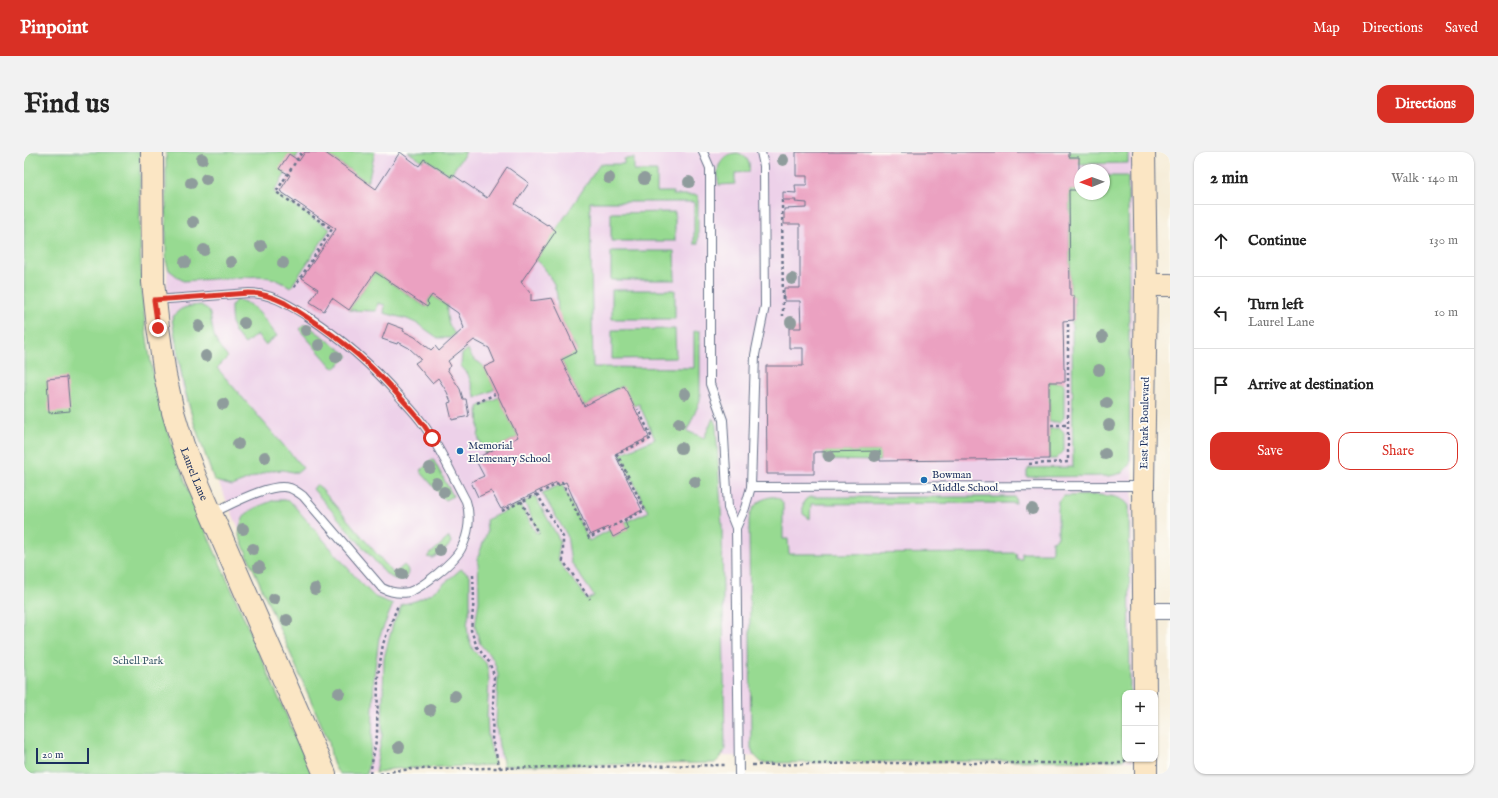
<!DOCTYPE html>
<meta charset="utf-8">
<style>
body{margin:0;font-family:"IM FELL English",serif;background:#f2f2f2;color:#222}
.controls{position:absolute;right:12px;bottom:12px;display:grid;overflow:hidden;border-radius:8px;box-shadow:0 1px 3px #0004}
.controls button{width:36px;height:36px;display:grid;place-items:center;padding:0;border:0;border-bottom:1px solid #e0e0e0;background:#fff;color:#222;font:20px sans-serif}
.compass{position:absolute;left:1050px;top:12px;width:36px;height:36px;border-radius:50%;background:#fff;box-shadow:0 1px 3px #0004;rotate:269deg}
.scale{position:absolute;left:12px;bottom:10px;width:53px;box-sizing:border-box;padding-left:4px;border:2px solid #1b2f5e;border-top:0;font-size:11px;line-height:14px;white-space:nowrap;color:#1b2f5e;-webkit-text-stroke:3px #fdfcf7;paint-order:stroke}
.stop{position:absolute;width:12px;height:12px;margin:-9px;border:3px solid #d93025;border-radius:50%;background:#fff}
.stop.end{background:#d93025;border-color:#fff;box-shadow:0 1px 4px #0008}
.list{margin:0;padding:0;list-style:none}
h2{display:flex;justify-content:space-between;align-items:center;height:52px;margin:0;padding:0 16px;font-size:17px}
h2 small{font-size:13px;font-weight:400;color:#767676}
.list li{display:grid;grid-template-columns:26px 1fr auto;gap:12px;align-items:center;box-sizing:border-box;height:72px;padding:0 16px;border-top:1px solid #e0e0e0}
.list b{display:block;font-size:15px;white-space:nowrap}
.list p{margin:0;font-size:13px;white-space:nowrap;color:#767676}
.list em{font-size:13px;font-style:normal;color:#767676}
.actions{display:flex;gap:8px;padding:12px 16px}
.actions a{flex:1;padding:9px 0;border:1px solid #d93025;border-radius:12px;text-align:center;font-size:14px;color:#d93025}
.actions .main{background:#d93025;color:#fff}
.icon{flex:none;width:22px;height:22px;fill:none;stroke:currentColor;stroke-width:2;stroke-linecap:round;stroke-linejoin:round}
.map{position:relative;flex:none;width:1146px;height:622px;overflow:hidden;border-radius:12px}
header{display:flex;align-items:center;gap:24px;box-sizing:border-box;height:56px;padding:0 20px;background:#d93025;color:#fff}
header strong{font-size:19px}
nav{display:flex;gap:22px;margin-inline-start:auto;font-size:14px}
.intro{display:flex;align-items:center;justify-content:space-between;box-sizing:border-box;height:96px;padding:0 24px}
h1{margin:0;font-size:28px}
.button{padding:10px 18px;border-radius:12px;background:#d93025;color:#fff;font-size:14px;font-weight:700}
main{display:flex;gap:24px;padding:0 24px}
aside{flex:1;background:#fff;border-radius:12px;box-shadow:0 1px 3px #0004}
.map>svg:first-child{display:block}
</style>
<header>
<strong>Pinpoint</strong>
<nav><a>Map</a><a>Directions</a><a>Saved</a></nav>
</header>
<div class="intro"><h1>Find us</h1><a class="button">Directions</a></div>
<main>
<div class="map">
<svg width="1146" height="622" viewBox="0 0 1146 622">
<rect width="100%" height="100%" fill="#fdfcf7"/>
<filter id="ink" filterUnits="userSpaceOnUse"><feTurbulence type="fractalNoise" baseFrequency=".025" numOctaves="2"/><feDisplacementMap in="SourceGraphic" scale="8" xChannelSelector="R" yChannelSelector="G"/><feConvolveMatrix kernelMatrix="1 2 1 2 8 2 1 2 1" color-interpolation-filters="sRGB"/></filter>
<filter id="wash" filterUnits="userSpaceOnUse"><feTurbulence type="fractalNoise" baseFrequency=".012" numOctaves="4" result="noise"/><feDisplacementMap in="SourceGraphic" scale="16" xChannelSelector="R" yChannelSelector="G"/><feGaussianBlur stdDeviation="0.9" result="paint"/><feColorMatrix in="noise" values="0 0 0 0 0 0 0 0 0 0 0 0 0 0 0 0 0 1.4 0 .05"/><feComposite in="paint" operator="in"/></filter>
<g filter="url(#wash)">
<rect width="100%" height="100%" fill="#f6edd9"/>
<path fill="#edd1e9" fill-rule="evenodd" d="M 145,0 L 1108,0 L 1109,541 L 1101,541 L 1101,607 L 1109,607 L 1109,609 L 698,604 L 414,607 L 374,611 L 342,622 L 324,622 L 191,323 L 158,237 L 143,147 ZM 1056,18 L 1080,18 L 1080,42 L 1056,42 Z"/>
<path fill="#97da91" stroke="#598478" d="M 0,0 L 116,0 C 116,72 114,145 128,216 C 142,291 173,360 204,429 C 232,494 260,558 288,622 L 0,622 Z
M 142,0 L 276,0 L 272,6 L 265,3 L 256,17 L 262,21 L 250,40 L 306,77 L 267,135 L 251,127 L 236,124 L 159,129 L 145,118 L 142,109 Z
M 300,0 L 351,0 L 345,26 L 343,30 Z
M 384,0 L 442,0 L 426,23 L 401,6 L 398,9 Z
M 1045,0 L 1104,0 L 1104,11 L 1055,12 L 1055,5 L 1045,5 Z
M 714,1 C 723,4 727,11 725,20 L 711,21 L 711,32 L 695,33 C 691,18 695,1 714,1 Z
M 610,6 L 610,19 L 633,19 L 633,40 L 649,40 L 649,43 L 674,43 L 674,92 L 670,92 L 670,50 L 566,50 L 569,215 L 670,216 L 670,179 L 676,179 L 676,249 L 663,279 L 680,286 L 689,266 L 692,273 L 698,374 L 701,598 L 698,604 L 691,611 L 480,614 L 475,594 L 472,572 L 474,523 L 472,515 L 469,507 L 456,492 L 451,474 L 455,449 L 454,405 L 463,380 L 462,368 L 496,352 L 512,381 L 515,380 L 500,350 L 511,344 L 536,389 C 536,395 534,399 534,404 C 536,417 547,425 555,435 C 558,438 560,444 563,448 L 570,444 L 547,410 L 543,383 L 518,341 L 538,332 L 565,389 L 586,378 L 589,385 L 604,377 L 601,370 L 624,360 L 596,302 L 631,287 L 615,252 L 610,254 L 599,234 L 560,254 L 537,208 L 553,199 L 534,160 L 533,143 L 530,132 L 519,114 L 512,108 L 576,12 L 600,12 L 600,7 Z
M 1080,24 L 1104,24 L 1106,312 L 1098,321 L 1086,324 L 1003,325 L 1003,319 L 1005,316 L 1049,315 L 1048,168 L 1050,168 L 1050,144 L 1046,144 L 1045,38 L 1055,38 L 1056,25 L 1056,42 L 1080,42 Z
M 651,60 L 651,89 L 587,89 L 587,61 Z
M 587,99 L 650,99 L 651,128 L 587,128 Z
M 351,120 L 402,155 L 405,152 L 403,150 L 408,143 L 423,154 C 422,165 424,173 431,182 L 426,186 L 414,186 L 394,172 L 383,167 L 360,161 L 361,153 L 354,151 L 352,159 L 325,158 Z
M 588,138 L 651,138 L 651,167 L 588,167 Z
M 212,148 C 231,149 242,170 253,184 L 241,193 L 233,182 L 221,192 C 208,178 207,174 207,154 Z
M 177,153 L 185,158 C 190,178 187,189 204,205 L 193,216 L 279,316 L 273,321 L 259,318 L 245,319 L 208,334 L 191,329 L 189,325 L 169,268 L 159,231 L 148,167 C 154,155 164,154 177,153 Z
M 280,172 L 290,178 L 325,204 L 311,216 L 308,215 L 275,177 Z
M 651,177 L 652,206 L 588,207 L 588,178 Z
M 444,197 C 448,210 455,208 461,216 C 465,223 467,230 471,237 L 452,246 L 444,222 L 437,214 L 438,202 Z
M 1025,230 L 1038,230 L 1040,232 L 1040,266 L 1036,270 L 1025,270 Z
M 475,245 L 494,285 L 461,302 L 454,285 L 455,279 L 454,255 Z
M 1036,276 L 1040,280 L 1040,299 L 1032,307 L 1025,307 L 1025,277 Z
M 800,299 L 856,299 L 856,309 L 800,308 Z
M 409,307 L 429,344 L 421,348 L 396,319 Z
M 293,332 L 370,422 L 380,413 C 388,419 383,428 374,428 C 370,427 365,424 362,422 L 289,337 Z
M 1039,344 C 1055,344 1097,338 1105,354 L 1106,541 L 1101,541 L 1101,606 L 1099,608 L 738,611 L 730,603 L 727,596 L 725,373 C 725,368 725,363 728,358 C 734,348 751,338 759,351 L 759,387 L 764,387 L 765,402 L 992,401 L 993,407 L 998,407 L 998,401 L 1028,401 L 1028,389 L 1034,386 L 1034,349 Z
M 786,345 L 991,345 L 992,351 L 787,352 L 786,367 L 779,362 C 779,355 777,348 786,345 Z
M 250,348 L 260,348 L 266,349 L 335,429 L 351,445 L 369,452 L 355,486 L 350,524 L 348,588 L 343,622 L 316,622 C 307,614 307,601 305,590 L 215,384 C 217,357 228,358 250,348 Z
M 425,385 L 427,390 L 424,395 L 409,406 L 403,405 Z
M 437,417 L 446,423 L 446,455 L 443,473 L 444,484 L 449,498 L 462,511 L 464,518 L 465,529 L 463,564 L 464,584 L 471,613 L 368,617 L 351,621 L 358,584 L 360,506 L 369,472 L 378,452 C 403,449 419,432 437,417 Z"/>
<g id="blocks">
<path fill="#eba1c1" d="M 281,0 L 300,0 L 352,37 L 376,0 L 395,14 L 400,7 L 427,25 L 428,22 L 463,46 L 483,15 L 505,31 L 491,52 L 523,73 L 524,72 L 532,79 L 497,130 L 507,142 L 507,149 L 528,146 L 553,200 L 537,208 L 560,254 L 600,234 L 625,285 L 591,302 L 618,358 L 600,367 L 604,377 L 589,385 L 584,375 L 566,383 L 542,330 L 534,334 L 533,330 L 477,357 L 467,339 L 454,345 L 447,330 L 460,324 L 451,307 L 494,285 L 460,215 L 471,210 L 465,196 L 450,188 L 424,209 L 427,214 L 423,217 L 436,237 L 439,247 L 442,247 L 445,264 L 428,268 L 424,251 L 427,250 L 423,240 L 414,226 L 408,231 L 391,211 L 397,207 L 385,196 L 374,190 L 373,192 L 358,187 L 364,171 L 380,177 L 379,179 L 391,185 L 407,198 L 411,194 L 415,199 L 440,176 L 434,161 L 408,143 L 403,150 L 405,152 L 403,155 L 351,120 L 325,158 L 308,146 L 300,159 L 286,150 L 294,137 L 278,126 L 312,77 L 256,39 L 266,23 L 255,17 L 265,2 L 275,9 Z
M 772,0 L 1045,0 L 1045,5 L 1055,5 L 1055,38 L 1045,38 L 1046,144 L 1050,144 L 1050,168 L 1039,169 L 1040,217 L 1041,217 L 1041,230 L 1025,230 L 1025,307 L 856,309 L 856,299 L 790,300 L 790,322 L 743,322 L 742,214 L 779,214 L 779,196 L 765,196 L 765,176 L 777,176 L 776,149 L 760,149 L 760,136 L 776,136 L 776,72 L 760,72 L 760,57 L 783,56 L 783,51 L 771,50 L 772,48 L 759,48 L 759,40 L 772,41 L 771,33 L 783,33 L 783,24 L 772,24 Z
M 43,225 L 46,259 L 25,261 L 23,227 Z"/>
</g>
</g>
<g filter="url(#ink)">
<use href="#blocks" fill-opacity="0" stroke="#687289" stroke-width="1"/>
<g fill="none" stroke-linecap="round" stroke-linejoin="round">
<g stroke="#687289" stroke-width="10">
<path id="lane" d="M 679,0 L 686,16 L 686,232 L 699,268 L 704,356 L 712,376 L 715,622
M 131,148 L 225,141 C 247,141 265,153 283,164 C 318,187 348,213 375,244 C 383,253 392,262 399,272 C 416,295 428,323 442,349 C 447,364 445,382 437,397 C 430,410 399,435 385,440 C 375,442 366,440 358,436 L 279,344 C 275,341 271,338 266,336 C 247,330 206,353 188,361
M 727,335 L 1118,334
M 712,376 L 721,356 L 727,335 L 731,203 L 741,154 L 740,14 L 737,0"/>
</g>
<g stroke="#687289" stroke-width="18">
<path id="street" d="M 1122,459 L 1146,459"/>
</g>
<g stroke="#687289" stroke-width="24">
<g id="secondary">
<path id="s1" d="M 128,0 L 129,130 L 134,175 L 141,223 L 149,260 L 159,293 L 172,327 L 301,622"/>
<path d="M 1120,0 L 1122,133 L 1119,334 L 1121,541"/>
<path d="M 1122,133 L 1146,133"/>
<path d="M 1122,607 L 1122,622"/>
</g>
</g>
<path stroke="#687289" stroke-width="2.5" stroke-dasharray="3 3" stroke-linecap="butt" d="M 758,48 L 759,164
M 272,135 L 271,134 L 308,77 L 252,40 L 278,0
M 453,251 L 471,242
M 1027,273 L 1044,273
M 1005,312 L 1044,310 L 1044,171
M 513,342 L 539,385 L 539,409 L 566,447
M 497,349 L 514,381
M 478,359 L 538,330 L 565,386 L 621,358 L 593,302 L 628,286 L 614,257
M 449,423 L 450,446 L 447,478 L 453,495 L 465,510 L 470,523 L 468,588 L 476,616
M 728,613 L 855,611 L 1097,611 L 1102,608
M 346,622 L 353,583 L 354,523 L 359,492 L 374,453
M 356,622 L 370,619 L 389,617 L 703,613"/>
<use href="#lane" stroke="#fff" stroke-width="8"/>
<use href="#street" stroke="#fff" stroke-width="16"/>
<use href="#secondary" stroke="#fbe6c4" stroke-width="22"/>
</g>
<g fill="#8f9c9c">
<circle cx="178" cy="7" r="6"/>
<circle cx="759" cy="8" r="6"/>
<circle cx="585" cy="26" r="6"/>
<circle cx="182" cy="27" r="6"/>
<circle cx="620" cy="27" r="6"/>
<circle cx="665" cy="30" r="6"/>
<circle cx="167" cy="31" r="6"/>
<circle cx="169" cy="70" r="6"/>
<circle cx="237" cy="94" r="6"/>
<circle cx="180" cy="98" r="6"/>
<circle cx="161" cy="110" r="6"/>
<circle cx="207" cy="110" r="6"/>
<circle cx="259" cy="111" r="6"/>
<circle cx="768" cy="127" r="6"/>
<circle cx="767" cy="170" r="6"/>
<circle cx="220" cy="171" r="6"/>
<circle cx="175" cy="174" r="6"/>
<circle cx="282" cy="178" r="6"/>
<circle cx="1078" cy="185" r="6"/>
<circle cx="295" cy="193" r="6"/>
<circle cx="182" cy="204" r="6"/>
<circle cx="312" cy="205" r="6"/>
<circle cx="1075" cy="218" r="6"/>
<circle cx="661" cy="242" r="6"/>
<circle cx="1083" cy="251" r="6"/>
<circle cx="199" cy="252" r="6"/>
<circle cx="655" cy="271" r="6"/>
<circle cx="1085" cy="273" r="6"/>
<circle cx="214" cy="292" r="6"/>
<circle cx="657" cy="296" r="6"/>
<circle cx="1081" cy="302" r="6"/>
<circle cx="805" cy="304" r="6"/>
<circle cx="851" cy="304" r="6"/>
<circle cx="241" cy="305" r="6"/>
<circle cx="406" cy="316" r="6"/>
<circle cx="671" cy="330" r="6"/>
<circle cx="412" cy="331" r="6"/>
<circle cx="420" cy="340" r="6"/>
<circle cx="1008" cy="357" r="6"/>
<circle cx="219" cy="377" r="6"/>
<circle cx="229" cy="397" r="6"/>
<circle cx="416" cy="398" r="6"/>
<circle cx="235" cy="415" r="6"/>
<circle cx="378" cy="422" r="6"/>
<circle cx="291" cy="437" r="6"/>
<circle cx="250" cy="447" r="6"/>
<circle cx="263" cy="468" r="6"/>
<circle cx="315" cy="541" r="6"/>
<circle cx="431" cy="544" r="6"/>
<circle cx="406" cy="558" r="6"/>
<circle cx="375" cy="595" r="6"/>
</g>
</g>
<g fill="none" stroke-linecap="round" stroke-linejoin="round" filter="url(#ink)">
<path stroke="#d93025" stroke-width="5" d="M 134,176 L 130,148 L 225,141 C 238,141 249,145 261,151 C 306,179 339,203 374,243 C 387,257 399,270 408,286"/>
</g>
<g fill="#1f6fb2" stroke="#fdfcf7" stroke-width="1.5">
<circle cx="436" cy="299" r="4"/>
<circle cx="900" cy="328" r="4"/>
</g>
<g text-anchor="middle" stroke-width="3.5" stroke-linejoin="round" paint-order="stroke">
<g font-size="11" fill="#1b2f5e" stroke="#fdfcf7">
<text transform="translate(1120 271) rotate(-89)" y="4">East Park Boulevard</text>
<text dy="4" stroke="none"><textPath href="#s1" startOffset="327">Laurel Lane</textPath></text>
</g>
<g font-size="11" fill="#1b2f5e" stroke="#fdfcf7" text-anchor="start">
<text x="444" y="297">Memorial<tspan x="444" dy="13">Elemenary School</tspan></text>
<text x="908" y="326">Bowman<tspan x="908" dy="13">Middle School</tspan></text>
</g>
<g font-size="11" fill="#3a5a6b" stroke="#fdfcf7">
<text x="114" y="512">Schell Park</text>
</g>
</g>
</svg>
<div class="controls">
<button>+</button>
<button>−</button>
</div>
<svg class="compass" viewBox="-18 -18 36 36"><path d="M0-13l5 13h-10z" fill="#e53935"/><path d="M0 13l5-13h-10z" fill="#767676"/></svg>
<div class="scale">20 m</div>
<div class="stop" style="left:408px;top:286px"></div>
<div class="stop end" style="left:134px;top:176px"></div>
</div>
<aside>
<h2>2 min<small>Walk · 140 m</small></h2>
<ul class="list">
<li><svg class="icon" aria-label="ahead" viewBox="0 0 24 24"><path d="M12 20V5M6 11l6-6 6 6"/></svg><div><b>Continue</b></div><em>130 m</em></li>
<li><svg class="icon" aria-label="left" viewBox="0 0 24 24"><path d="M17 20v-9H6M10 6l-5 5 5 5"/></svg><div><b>Turn left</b><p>Laurel Lane</p></div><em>10 m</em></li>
<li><svg class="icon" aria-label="arrive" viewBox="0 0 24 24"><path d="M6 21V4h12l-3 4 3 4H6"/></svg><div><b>Arrive at destination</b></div></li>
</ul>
<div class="actions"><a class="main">Save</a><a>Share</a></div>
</aside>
</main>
